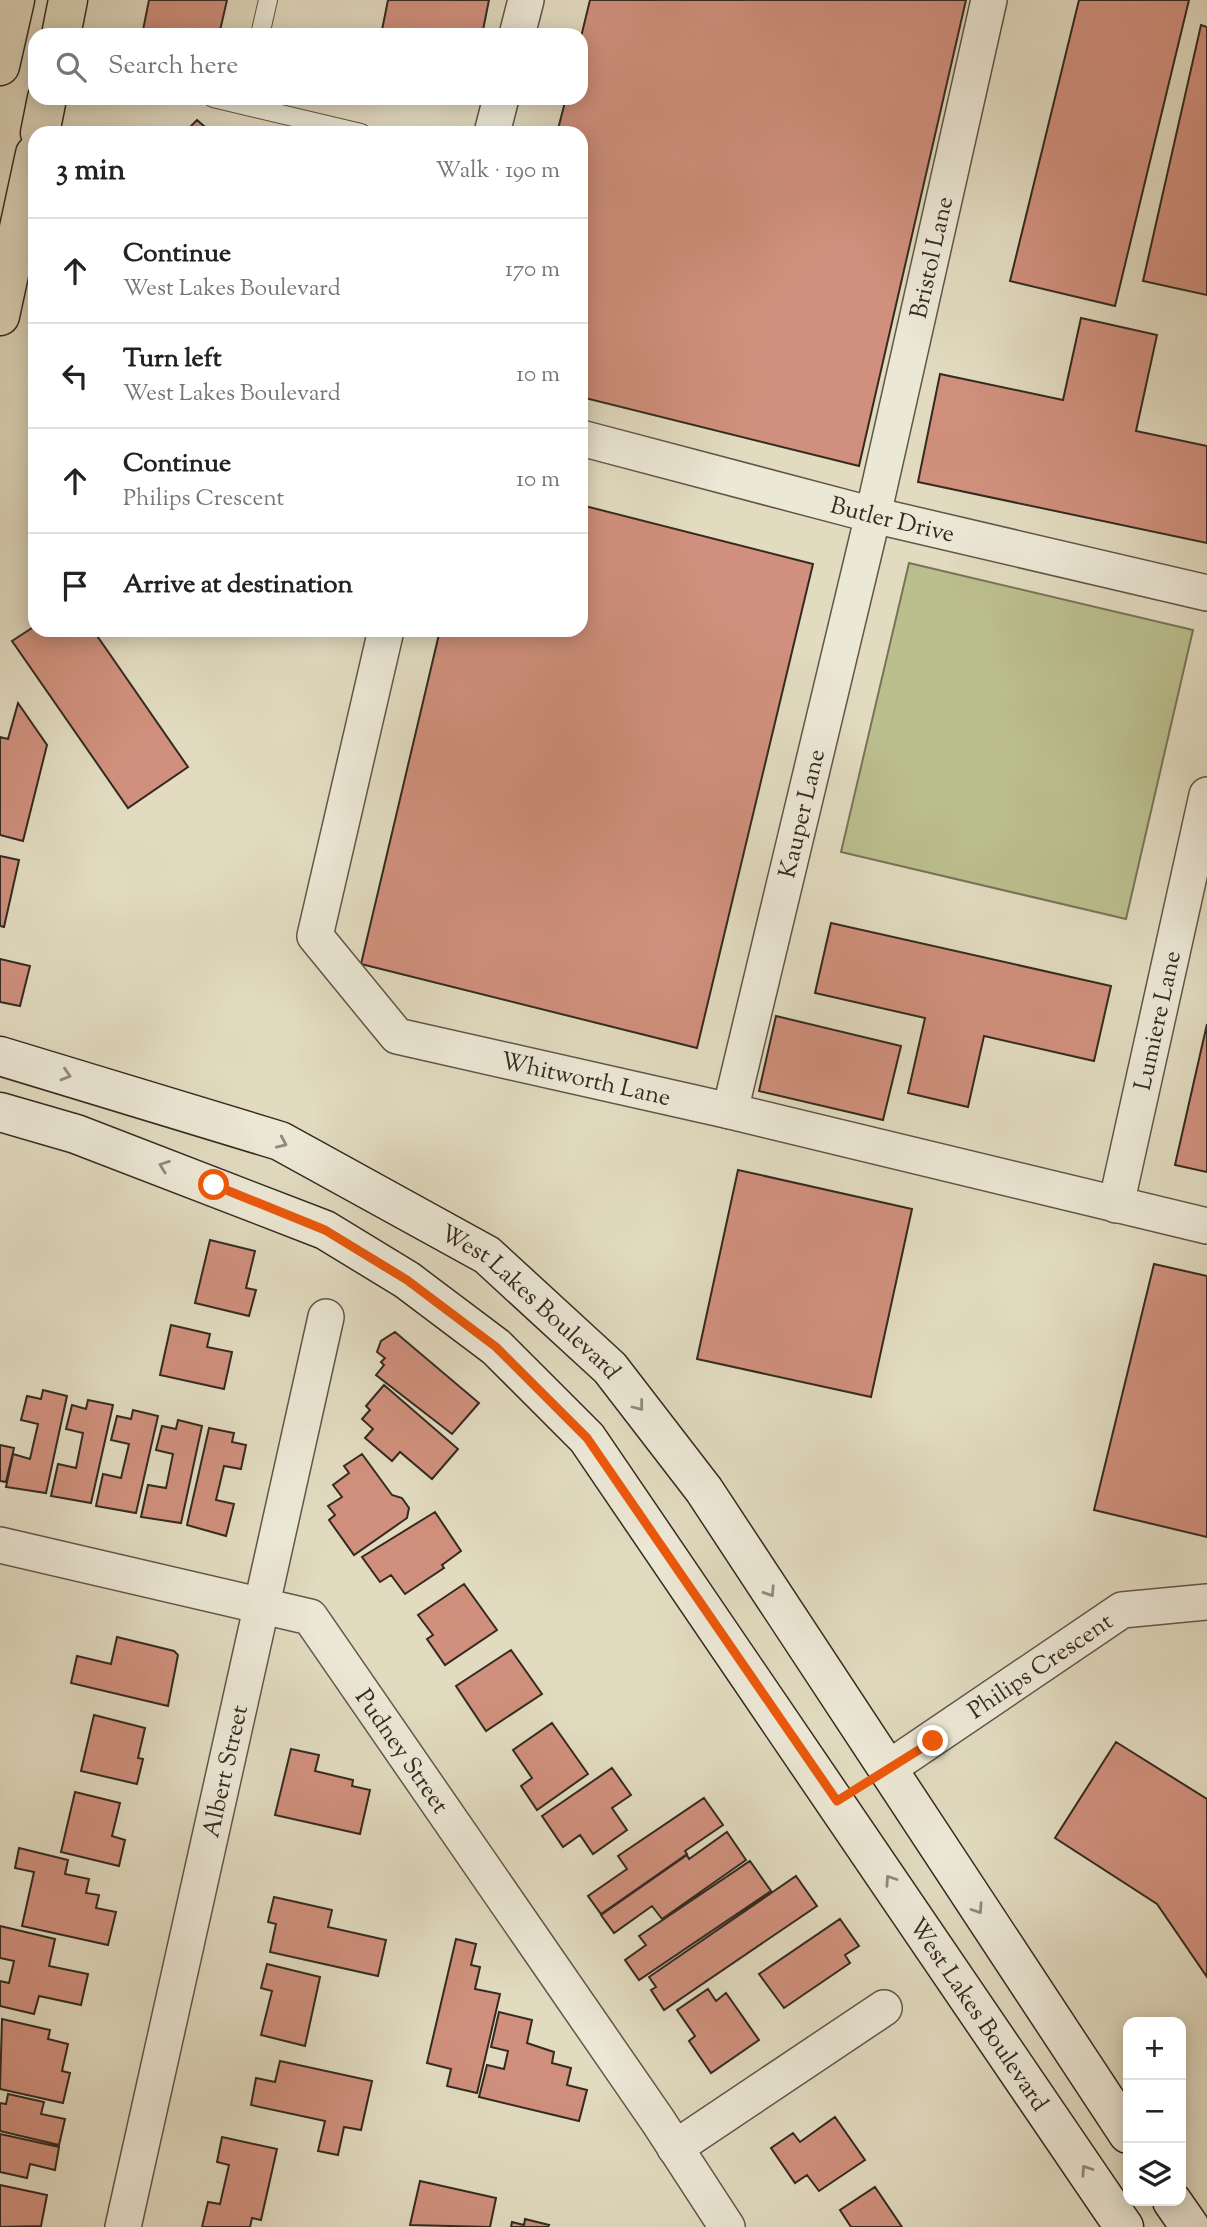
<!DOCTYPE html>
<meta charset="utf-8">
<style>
body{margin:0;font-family:"Sorts Mill Goudy",serif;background:#f2f2f2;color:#222}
.controls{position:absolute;right:21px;bottom:21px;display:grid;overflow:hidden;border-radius:14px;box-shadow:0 4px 18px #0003}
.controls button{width:63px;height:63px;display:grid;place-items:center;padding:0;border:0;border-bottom:2px solid #e0e0e0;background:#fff;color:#222;font:35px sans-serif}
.stop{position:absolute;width:21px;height:21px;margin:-16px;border:5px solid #ea580c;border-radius:50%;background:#fff}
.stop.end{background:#ea580c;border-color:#fff;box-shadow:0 2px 7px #0008}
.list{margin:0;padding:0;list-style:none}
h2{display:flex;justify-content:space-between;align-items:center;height:91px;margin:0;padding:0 28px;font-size:30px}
h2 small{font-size:23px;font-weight:400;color:#767676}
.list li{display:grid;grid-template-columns:46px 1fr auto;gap:21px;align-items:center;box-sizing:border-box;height:105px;padding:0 28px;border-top:2px solid #e0e0e0}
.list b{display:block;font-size:26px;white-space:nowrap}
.list p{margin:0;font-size:23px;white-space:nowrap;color:#767676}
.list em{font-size:23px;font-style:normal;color:#767676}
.icon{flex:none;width:38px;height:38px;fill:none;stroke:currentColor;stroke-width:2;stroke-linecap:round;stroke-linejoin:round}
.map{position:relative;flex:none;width:1207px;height:2227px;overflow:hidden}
.search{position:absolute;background:#fff;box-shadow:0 4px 18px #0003;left:28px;top:28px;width:560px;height:77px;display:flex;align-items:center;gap:18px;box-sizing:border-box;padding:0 24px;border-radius:21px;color:#767676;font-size:26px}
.panel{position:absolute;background:#fff;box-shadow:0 4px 18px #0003;left:28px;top:126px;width:560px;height:511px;border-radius:21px}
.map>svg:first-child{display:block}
</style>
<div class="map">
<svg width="1207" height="2227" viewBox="0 0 1207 2227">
<rect width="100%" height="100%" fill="#e2dbc0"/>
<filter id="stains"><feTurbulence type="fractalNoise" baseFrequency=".00286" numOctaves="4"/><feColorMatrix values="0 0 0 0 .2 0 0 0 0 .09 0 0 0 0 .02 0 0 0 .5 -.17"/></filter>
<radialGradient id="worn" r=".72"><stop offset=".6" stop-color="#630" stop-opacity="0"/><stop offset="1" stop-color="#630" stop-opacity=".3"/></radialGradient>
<path fill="#bbbe8d" stroke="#787457" stroke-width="2" d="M 909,563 L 1193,630 L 1126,919 L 841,852 Z"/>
<path fill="#d0907d" stroke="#342a21" stroke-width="2" d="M 149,0 L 227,0 L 219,35 L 142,35 Z
M 388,0 L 489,0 L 482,35 L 381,35 Z
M 590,0 L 966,0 L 859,466 L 581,397 L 581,133 L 557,133 L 566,98 L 581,98 L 581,37 Z
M 1079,0 L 1189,0 L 1115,306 L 1010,281 Z
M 1201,25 L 1207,27 L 1207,295 L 1143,281 Z
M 443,98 L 468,98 L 467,103 Z
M 197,120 L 212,133 L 184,133 Z
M 1081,318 L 1157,335 L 1136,431 L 1207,446 L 1207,543 L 918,482 L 940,374 L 1063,400 Z
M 581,505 L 813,564 L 697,1048 L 361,964 L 440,630 L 581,630 Z
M 35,626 L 35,630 L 93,630 L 188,767 L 128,808 L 12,641 Z
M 18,703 L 47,745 L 23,841 L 0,835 L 0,737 L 8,739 Z
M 0,856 L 19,860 L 4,927 L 0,926 Z
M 831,923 L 1111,986 L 1094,1061 L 984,1036 L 968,1107 L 908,1093 L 925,1018 L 815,993 Z
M 0,959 L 30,966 L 20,1006 L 0,1002 Z
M 776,1016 L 901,1046 L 883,1120 L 759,1091 Z
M 1207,1024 L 1207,1172 L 1175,1165 Z
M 738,1170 L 912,1209 L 871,1397 L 697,1359 Z
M 210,1240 L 255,1251 L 246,1288 L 256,1290 L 249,1316 L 195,1303 Z
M 1154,1264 L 1207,1276 L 1207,1537 L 1094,1510 Z
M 171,1325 L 210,1334 L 207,1347 L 232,1352 L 224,1389 L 160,1375 Z
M 395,1332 L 479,1403 L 452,1434 L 376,1375 L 384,1365 L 381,1362 L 385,1358 L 377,1352 L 381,1341 Z
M 384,1385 L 458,1449 L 432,1479 L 400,1452 L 392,1461 L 365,1438 L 373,1429 L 362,1419 L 370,1410 L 366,1406 Z
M 43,1390 L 67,1396 L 46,1493 L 6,1487 L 13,1454 L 30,1459 L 38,1424 L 21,1420 L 27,1396 L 41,1399 Z
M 88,1400 L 113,1405 L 91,1503 L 51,1496 L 58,1464 L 76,1468 L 83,1433 L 66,1429 L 72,1405 L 86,1409 Z
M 133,1410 L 158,1416 L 136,1513 L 96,1506 L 103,1474 L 121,1478 L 129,1444 L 111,1440 L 117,1416 L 131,1419 Z
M 178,1420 L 202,1426 L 181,1523 L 141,1517 L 148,1485 L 166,1488 L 173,1454 L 156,1450 L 162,1426 L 176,1429 Z
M 209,1428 L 234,1433 L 232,1442 L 246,1445 L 241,1469 L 224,1466 L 216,1500 L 234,1504 L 226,1536 L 187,1525 Z
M 0,1445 L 14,1448 L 6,1482 L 0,1481 Z
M 362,1454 L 392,1495 L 402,1498 L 409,1508 L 407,1518 L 354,1555 L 329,1520 L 335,1515 L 328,1506 L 342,1497 L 333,1485 L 349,1473 L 344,1466 Z
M 435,1512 L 461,1551 L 442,1565 L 444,1568 L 405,1594 L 391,1575 L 380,1582 L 362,1557 Z
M 464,1584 L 497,1630 L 445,1665 L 427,1639 L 433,1635 L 418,1615 Z
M 117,1637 L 174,1651 L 178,1655 L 168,1706 L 71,1683 L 77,1656 L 111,1664 Z
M 511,1650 L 542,1694 L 486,1731 L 456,1686 Z
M 94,1715 L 145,1728 L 138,1758 L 143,1759 L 137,1784 L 81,1771 Z
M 552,1723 L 588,1774 L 537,1810 L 521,1786 L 532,1778 L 513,1750 Z
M 1116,1742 L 1207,1799 L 1207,1977 L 1157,1904 L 1055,1838 Z
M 291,1749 L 319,1755 L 315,1771 L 353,1780 L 352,1786 L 370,1790 L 360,1834 L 275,1815 Z
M 612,1768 L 631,1795 L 612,1808 L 627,1830 L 593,1854 L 580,1835 L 563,1847 L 542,1816 Z
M 75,1792 L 120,1803 L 112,1836 L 125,1840 L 119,1866 L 61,1852 Z
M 704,1798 L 723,1825 L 685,1851 L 687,1854 L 601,1914 L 588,1896 L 627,1869 L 618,1856 Z
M 727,1832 L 746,1860 L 662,1919 L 652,1906 L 614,1933 L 601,1915 L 687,1855 L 689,1859 Z
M 19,1848 L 68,1860 L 65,1874 L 89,1879 L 86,1893 L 99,1895 L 96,1908 L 116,1912 L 108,1945 L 22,1926 L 34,1872 L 15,1868 Z
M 750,1861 L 771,1891 L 639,1980 L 625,1960 L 646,1945 L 639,1936 Z
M 796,1876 L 817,1906 L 664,2010 L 651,1990 L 656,1987 L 649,1977 Z
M 274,1897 L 332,1910 L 328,1927 L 386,1940 L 378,1976 L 270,1952 L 276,1924 L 268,1922 Z
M 840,1919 L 859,1946 L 845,1955 L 850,1963 L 784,2008 L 759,1974 Z
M 0,1926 L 55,1939 L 49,1966 L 88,1974 L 81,2005 L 39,1996 L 34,2014 L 0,2006 L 0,1981 L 9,1983 L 14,1961 L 0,1958 Z
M 456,1939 L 476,1944 L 471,1965 L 480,1967 L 475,1989 L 500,1994 L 477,2093 L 447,2086 L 451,2069 L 427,2063 Z
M 267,1964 L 320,1977 L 305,2046 L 261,2035 L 272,1991 L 261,1988 Z
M 708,1989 L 716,2001 L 726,1993 L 759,2040 L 711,2073 L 689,2041 L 695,2036 L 677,2010 Z
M 499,2012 L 532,2020 L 527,2043 L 554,2052 L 552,2063 L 571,2068 L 567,2085 L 587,2090 L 579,2121 L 479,2097 L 487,2065 L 504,2069 L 508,2051 L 491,2047 Z
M 2,2019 L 50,2030 L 48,2039 L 68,2044 L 62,2071 L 70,2073 L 63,2103 L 0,2089 Z
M 280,2061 L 372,2081 L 361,2130 L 344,2127 L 338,2155 L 318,2151 L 325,2121 L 251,2105 L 256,2078 L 275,2082 Z
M 8,2094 L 44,2102 L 41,2114 L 65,2119 L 59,2145 L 0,2131 L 0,2103 L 6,2104 Z
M 835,2117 L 865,2160 L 819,2191 L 807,2175 L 795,2183 L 771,2148 L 793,2133 L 800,2142 Z
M 0,2134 L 59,2147 L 55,2170 L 30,2164 L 27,2178 L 0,2172 Z
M 222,2137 L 277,2149 L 261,2220 L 252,2218 L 250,2227 L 202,2227 L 208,2202 L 220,2204 L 229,2165 L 217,2162 Z
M 420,2181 L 496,2198 L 490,2227 L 410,2225 Z
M 0,2185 L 47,2195 L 41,2226 L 0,2227 Z
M 875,2187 L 902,2227 L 851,2227 L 840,2210 Z
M 525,2219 L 549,2225 L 548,2227 L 511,2227 L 512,2222 L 524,2225 Z"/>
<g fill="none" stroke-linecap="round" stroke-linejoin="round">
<g stroke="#605649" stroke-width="20">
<path id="lane" d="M 260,35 L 268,0
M 213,98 L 361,133"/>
</g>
<g stroke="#605649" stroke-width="38">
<g id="street">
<path d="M 517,35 L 526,0"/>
<path d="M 492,133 L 501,98"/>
<path id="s1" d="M 581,438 L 873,515 L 1207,593"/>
<path id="s2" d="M 386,630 L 315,936 L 397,1036 L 730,1111 L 1207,1226"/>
<path id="s3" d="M 730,1111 L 873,515 L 989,0"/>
<path id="s4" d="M 1116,1205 L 1207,795"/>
<path id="s5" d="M 0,1545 L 310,1617 L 658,2121 L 727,2227"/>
<path id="s6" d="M 886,1770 L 1122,1610 L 1207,1602"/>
<path d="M 675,2148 L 884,2008"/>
<path id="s7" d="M 123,2227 L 326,1317"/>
</g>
</g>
<g stroke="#342a21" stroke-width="41">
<g id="secondary">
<path id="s8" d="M 0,1056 L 280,1141 L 487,1255 L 610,1368 L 704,1490 L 1128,2134"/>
<path id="s9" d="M 0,1112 L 76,1134 L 325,1230 L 407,1280 L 496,1347 L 587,1438 L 1124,2227"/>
<path d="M 1172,2201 L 1190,2227"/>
</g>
</g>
<g stroke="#342a21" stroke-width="41">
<path id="primary" d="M 61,35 L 68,0
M 0,66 L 15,0
M 40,133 L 47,98
M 0,316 L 35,154"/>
</g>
<use href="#lane" stroke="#ece8d6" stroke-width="18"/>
<use href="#street" stroke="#ece8d6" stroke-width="35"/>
<use href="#secondary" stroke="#ece8d6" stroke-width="38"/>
<use href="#primary" stroke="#e2dbc0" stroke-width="38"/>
</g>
<defs><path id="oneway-chevron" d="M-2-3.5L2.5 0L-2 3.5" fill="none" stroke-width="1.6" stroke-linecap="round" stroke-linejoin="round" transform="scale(1.75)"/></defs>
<g stroke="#90897c">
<use href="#oneway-chevron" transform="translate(66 1075) rotate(17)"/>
<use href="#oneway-chevron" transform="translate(282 1143) rotate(24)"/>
<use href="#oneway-chevron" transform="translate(164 1166) rotate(-160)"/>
<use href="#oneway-chevron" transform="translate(639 1406) rotate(52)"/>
<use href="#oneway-chevron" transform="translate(770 1592) rotate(57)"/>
<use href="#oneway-chevron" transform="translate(890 1880) rotate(-124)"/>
<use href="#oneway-chevron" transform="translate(978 1909) rotate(56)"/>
<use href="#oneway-chevron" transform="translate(1086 2170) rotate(-124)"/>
</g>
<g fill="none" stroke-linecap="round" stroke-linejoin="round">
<path stroke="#ea580c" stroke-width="9" d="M 214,1185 L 325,1230 L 407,1280 L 496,1347 L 587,1438 L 837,1801 L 933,1741"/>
</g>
<g text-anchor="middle" stroke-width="5" stroke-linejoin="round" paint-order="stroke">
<g font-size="24" fill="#342a21" stroke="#ece8d6">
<text dy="8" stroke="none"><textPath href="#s3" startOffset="877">Bristol Lane</textPath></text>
<text dy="8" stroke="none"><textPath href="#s1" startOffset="322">Butler Drive</textPath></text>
<text dy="8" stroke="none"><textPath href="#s3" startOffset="306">Kauper Lane</textPath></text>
<text dy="8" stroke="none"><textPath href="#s4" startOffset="189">Lumiere Lane</textPath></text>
<text dy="8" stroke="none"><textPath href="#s2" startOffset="637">Whitworth Lane</textPath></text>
<text dy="8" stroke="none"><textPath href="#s8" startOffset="592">West Lakes Boulevard</textPath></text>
<text dy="8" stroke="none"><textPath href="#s6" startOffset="186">Philips Crescent</textPath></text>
<text dy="8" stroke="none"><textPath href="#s5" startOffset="481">Pudney Street</textPath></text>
<text dy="8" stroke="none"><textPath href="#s7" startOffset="467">Albert Street</textPath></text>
<text dy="8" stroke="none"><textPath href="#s9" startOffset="1379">West Lakes Boulevard</textPath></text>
</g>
</g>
<rect width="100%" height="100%" filter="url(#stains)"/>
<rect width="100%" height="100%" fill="url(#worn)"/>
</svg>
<div class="controls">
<button>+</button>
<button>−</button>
<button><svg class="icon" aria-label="layers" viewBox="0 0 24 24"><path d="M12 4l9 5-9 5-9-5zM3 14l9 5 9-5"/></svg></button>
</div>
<div class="stop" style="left:214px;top:1185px"></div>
<div class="stop end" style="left:933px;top:1741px"></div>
<div class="search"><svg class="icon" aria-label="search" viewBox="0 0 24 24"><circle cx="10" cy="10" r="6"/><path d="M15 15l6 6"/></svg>Search here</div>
<section class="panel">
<h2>3 min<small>Walk · 190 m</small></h2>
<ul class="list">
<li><svg class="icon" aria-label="ahead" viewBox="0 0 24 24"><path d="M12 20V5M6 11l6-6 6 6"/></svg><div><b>Continue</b><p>West Lakes Boulevard</p></div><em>170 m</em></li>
<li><svg class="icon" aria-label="left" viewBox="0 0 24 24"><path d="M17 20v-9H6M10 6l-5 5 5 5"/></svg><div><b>Turn left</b><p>West Lakes Boulevard</p></div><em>10 m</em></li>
<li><svg class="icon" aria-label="ahead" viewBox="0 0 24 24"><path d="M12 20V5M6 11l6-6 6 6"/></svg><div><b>Continue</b><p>Philips Crescent</p></div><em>10 m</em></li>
<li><svg class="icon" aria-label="arrive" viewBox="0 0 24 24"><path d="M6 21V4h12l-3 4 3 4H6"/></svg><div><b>Arrive at destination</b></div></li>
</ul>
</section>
</div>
